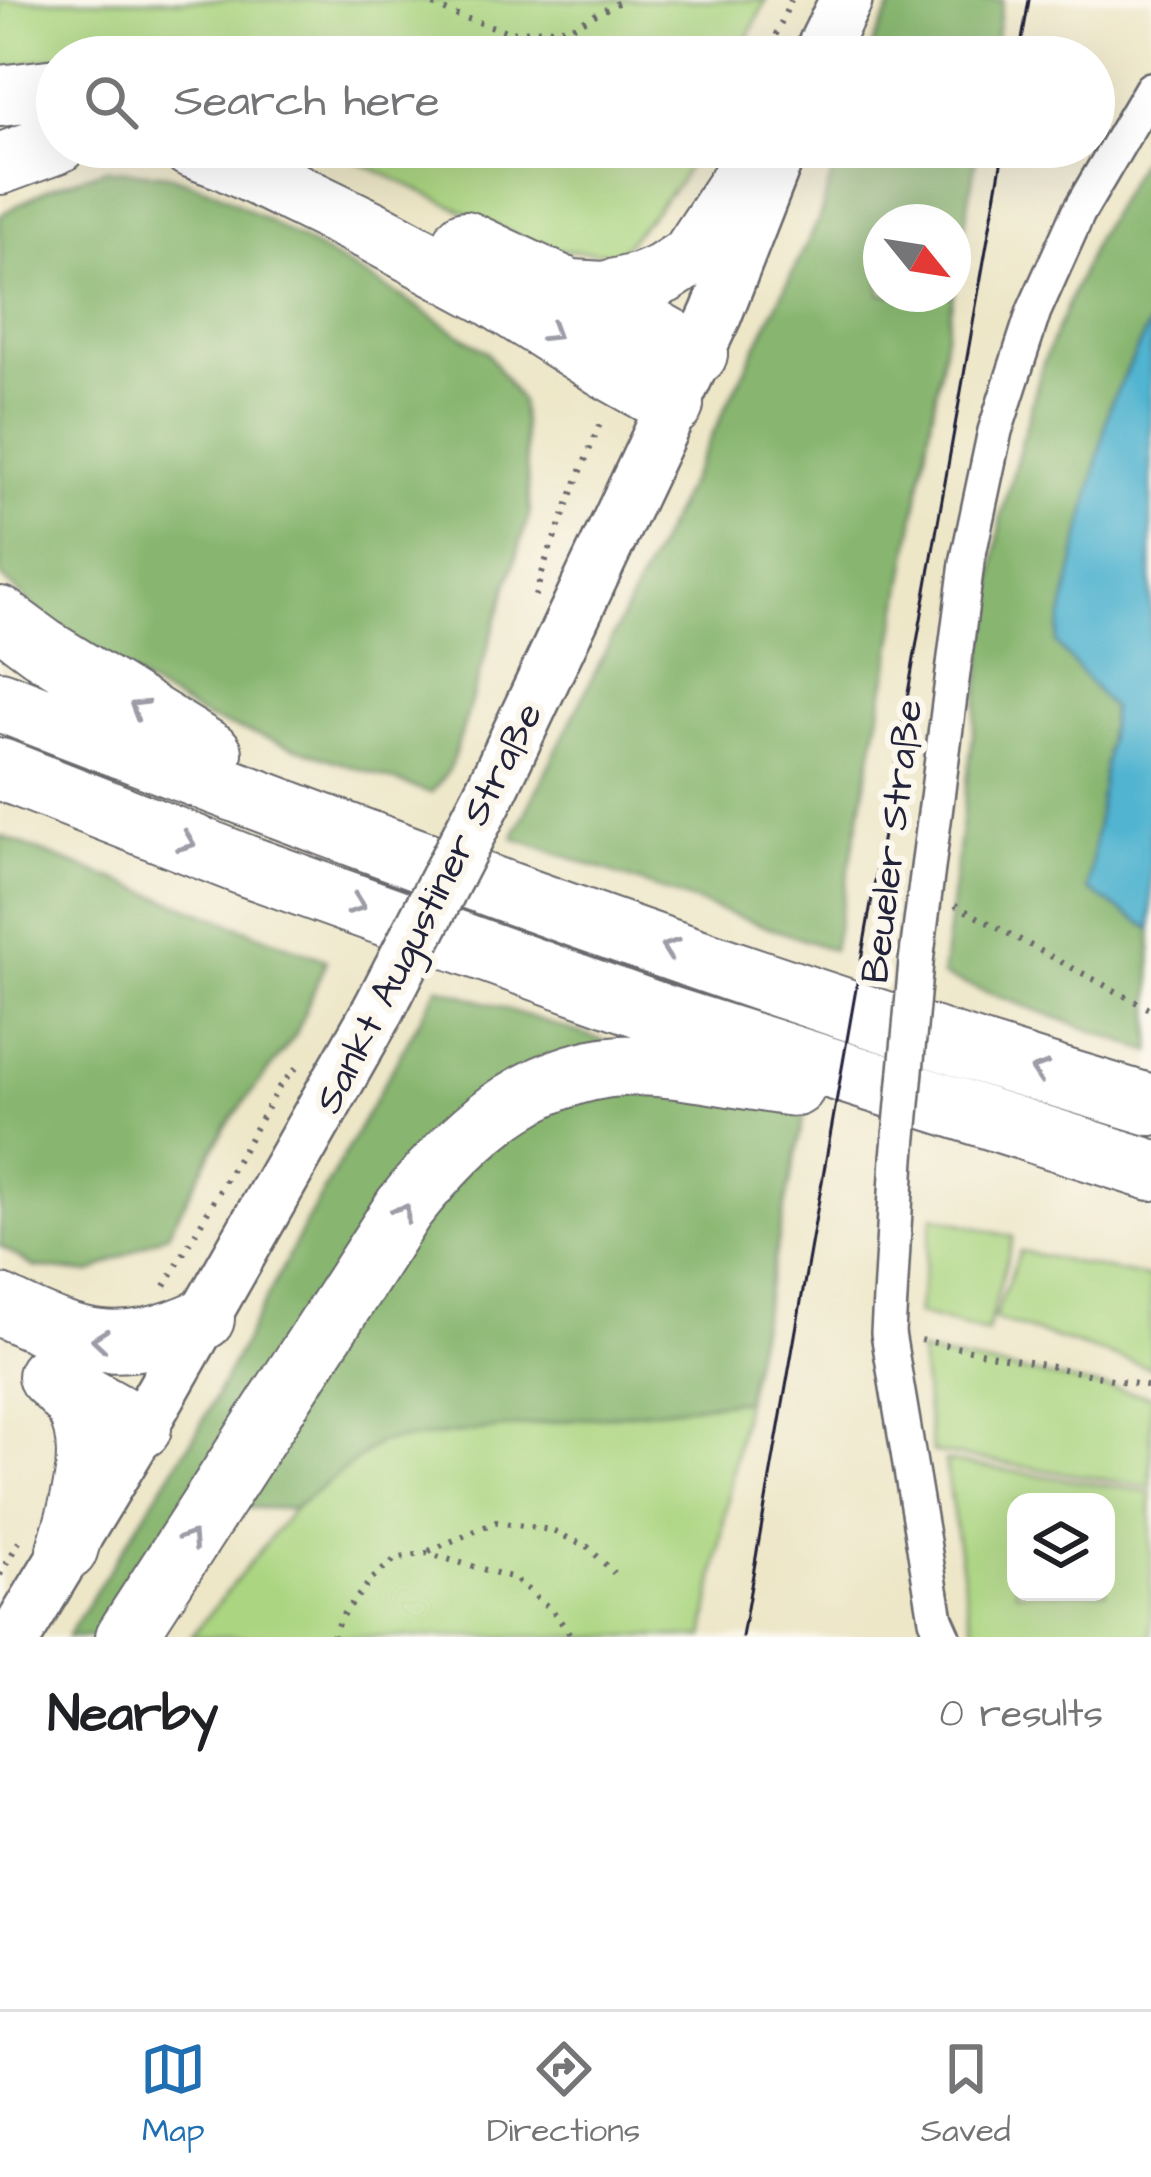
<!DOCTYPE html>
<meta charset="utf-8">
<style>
body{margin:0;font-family:"Architects Daughter",sans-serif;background:#f2f2f2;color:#202124}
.controls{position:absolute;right:36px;bottom:36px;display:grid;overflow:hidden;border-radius:24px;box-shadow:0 12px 48px #0002}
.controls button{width:108px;height:108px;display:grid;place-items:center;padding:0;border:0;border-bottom:3px solid #e0e0e0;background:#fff;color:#202124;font:60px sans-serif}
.compass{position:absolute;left:863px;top:204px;width:108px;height:108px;border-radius:50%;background:#fff;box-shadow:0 12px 48px #0002;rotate:120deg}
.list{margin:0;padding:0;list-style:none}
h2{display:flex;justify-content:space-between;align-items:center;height:156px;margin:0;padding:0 48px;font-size:51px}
h2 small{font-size:39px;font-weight:400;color:#757577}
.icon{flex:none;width:66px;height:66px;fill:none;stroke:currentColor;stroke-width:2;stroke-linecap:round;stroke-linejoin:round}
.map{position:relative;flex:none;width:1151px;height:1637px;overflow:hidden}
.search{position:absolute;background:#fff;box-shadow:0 12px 48px #0002;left:36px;right:36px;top:36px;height:132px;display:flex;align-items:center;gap:30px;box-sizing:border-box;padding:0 42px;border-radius:66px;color:#757577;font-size:45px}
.sheet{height:372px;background:#fff}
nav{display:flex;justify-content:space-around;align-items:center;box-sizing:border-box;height:168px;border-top:3px solid #e0e0e0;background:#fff;font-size:33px;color:#757577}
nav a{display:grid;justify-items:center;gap:6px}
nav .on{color:#1f6fb2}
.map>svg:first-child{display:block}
</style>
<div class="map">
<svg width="1151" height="1637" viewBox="0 0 1151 1637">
<rect width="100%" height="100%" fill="#fbf7ec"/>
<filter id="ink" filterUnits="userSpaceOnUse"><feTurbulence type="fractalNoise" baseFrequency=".00833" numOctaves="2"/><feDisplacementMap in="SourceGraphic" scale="24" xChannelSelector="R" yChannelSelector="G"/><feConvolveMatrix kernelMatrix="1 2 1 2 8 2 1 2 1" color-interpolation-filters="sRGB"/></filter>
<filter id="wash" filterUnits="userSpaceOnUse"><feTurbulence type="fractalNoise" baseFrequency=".004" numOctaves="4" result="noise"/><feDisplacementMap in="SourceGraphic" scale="48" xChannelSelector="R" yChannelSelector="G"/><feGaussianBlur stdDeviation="2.7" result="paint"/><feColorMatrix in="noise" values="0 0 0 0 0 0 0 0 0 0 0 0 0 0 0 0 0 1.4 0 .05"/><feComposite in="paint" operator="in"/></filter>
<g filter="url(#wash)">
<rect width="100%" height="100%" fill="#ede6c7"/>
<path fill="#abd581" stroke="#667c5e" stroke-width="3" fill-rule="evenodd" d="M 0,0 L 766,0 L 739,57 L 57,57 L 0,69 Z
M 326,147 L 696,147 L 680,181 L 618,254 L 545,249 Z
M 933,1216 L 1013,1237 L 987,1333 L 917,1314 Z
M 1020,1251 L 1151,1278 L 1151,1368 L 994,1319 Z
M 920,1352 L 1151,1396 L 1151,1487 L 932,1452 Z
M 745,1400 L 704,1637 L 191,1637 L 293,1509 L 380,1442 Z
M 945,1461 L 1151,1492 L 1151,1637 L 977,1637 L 968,1609 ZM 1016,1502 L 1106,1502 L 1106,1592 L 1016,1592 Z"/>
<path fill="#88b66f" stroke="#556c55" stroke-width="3" d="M 895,0 L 1003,0 L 993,57 L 866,57 Z
M 1151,142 L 1151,321 L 1110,405 L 1112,709 L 1089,889 L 1151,929 L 1151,1052 L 942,976 L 1001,517 L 1043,363 L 1096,238 Z
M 840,147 L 978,147 L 953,293 L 953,222 L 881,222 L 881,294 L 953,294 L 890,661 L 833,950 L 513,838 L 819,219 Z
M 106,169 L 168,175 L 215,191 L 399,295 L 487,352 L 521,402 L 530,512 L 458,744 L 449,770 L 431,793 L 206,718 L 71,642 L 0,575 L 0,215 L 50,188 Z
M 0,836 L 326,960 L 296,1034 L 224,1129 L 168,1233 L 90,1273 L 34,1267 L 0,1246 Z
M 438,987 L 806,1106 L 745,1400 L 380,1442 L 293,1509 L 187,1506 L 99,1637 L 67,1637 L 197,1432 L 302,1230 Z"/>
<path fill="#51b4d0" stroke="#3a6b86" stroke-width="3" d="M 1151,321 L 1151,929 L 1088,890 L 1112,709 L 1056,643 L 1110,405 Z"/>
</g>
<g filter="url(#ink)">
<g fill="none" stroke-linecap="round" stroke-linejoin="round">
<g stroke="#69676c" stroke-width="38">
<path id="street" d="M 916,962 L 967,563 L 995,431 L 1034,311 L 1078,213 L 1151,89
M 898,1158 L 888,1333 L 936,1619 L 944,1637"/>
</g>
<g stroke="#69676c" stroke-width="56">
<path id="primary" d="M 818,57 L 846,0
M 490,793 L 716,314 L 781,148
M 15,1637 L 141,1428 L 379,1009"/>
</g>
<g stroke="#69676c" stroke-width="64">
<path id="highway" d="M 0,96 L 57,89
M 191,147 L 226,160 L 372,231 L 491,295 L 605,367 L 673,405
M 0,164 L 57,143
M 465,241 L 649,327 L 697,354
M 572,290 L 604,292 L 641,283 L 663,274 L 691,256 L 763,147
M 0,617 L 42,648 L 212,753
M 0,701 C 378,848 762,990 1151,1105
M 0,769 L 247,866 L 663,1015 L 1151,1170
M 0,1305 C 80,1344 119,1357 204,1319
M 48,1376 C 57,1385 68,1395 75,1405 C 100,1448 80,1507 67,1550
M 57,1381 L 141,1428
M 126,1637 L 404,1208 C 469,1126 545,1057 658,1066 C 703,1070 749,1080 795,1086"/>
</g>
<path stroke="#69676c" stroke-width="6" stroke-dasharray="3 9" stroke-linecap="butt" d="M 423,0 L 452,14 L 510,32 L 572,27 L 623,0
M 766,57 L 791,0
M 535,596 L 547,557 L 602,418
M 955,905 L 1151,1010
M 165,1286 L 279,1087 L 297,1067
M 921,1340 L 1151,1387
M 429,1551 L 496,1522 L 551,1530 L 588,1547 L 614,1573
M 0,1575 L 21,1538
M 333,1637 L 340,1618 L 372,1579 L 395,1559 L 426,1553 L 514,1578 L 553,1611 L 572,1637
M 892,1637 L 911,1630"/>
<use href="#street" stroke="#fff" stroke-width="33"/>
<use href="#primary" stroke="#fff" stroke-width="51"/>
<use href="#highway" stroke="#fff" stroke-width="60"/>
<path stroke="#22223b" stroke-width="3" d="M 1019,57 L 1029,0
M 742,1637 L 1004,147"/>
<g stroke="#69676c" stroke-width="38" stroke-linecap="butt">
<path id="street-bridge" d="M 898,1158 L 916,962"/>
</g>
<g stroke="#69676c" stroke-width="56" stroke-linecap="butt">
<path id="primary-bridge" d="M 379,1009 L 490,793"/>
</g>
<use href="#street-bridge" stroke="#fff" stroke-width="33"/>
<use href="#primary-bridge" stroke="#fff" stroke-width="51"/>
</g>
<defs><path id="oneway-chevron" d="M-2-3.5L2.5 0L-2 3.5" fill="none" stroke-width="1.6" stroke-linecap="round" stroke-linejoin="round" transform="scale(3)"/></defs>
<g stroke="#9c9ca7">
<use href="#oneway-chevron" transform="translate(552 333) rotate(32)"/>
<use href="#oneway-chevron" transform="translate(138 708) rotate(-149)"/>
<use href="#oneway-chevron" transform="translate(187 842) rotate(21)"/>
<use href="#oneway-chevron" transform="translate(357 905) rotate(20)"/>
<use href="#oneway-chevron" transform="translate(669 948) rotate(-160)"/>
<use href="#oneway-chevron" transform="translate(1039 1071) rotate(-162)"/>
<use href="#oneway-chevron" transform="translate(403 1212) rotate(-55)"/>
<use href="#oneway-chevron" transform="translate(100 1340) rotate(-174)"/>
<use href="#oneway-chevron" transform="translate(190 1539) rotate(-57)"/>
</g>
</g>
<g text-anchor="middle" stroke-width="12" stroke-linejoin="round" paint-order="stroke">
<g font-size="39" fill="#22223b" stroke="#fbf7ec">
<text transform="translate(890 841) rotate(-83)" y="14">Beueler Straße</text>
<text transform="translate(427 907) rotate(-63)" y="14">Sankt Augustiner Straße</text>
</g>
</g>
</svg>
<div class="controls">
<button><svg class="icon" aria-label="layers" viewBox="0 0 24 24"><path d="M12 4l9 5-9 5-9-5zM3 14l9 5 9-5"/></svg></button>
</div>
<svg class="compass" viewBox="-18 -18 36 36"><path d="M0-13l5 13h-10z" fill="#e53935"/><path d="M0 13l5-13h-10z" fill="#757577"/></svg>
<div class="search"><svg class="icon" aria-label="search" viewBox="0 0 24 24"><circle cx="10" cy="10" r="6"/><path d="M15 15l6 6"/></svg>Search here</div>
</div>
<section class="sheet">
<h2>Nearby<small>0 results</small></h2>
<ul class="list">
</ul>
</section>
<nav>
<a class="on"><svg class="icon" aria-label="map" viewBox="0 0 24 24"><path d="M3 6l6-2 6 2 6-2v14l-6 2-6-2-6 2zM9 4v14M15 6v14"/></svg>Map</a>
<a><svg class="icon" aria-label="directions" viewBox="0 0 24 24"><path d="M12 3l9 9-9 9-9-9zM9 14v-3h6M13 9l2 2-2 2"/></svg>Directions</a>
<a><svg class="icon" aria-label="saved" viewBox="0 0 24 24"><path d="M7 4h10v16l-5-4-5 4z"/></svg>Saved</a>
</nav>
